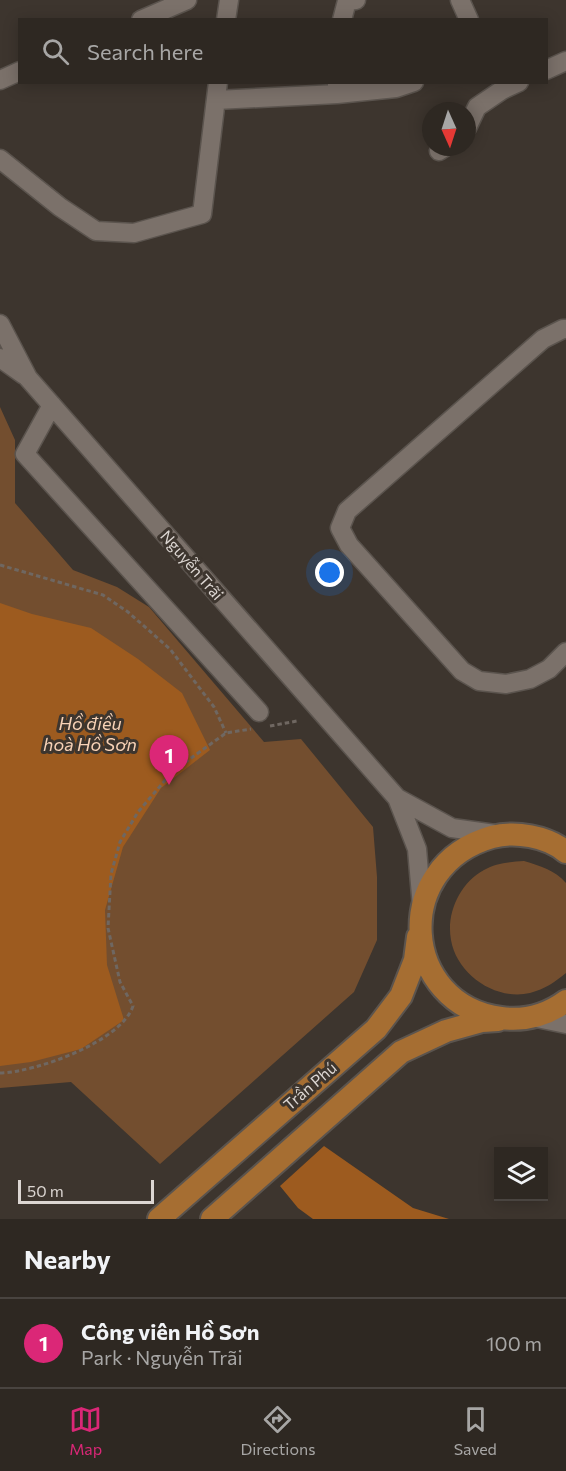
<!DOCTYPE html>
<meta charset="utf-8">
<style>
body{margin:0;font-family:Commissioner,sans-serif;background:#36302a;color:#f1f3f6}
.controls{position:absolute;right:18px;bottom:18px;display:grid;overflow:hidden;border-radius:0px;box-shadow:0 3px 15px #0003}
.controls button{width:54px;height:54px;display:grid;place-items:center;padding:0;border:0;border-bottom:2px solid #494440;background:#2e2822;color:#f1f3f6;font:30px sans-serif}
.compass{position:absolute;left:422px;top:102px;width:54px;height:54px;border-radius:50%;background:#2e2822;box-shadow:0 3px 15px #0003;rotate:177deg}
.scale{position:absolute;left:18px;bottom:15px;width:136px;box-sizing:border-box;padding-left:6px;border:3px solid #dcd6d2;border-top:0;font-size:16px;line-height:21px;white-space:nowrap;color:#dcd6d2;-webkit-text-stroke:4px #3d352e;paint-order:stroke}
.you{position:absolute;left:330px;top:573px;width:21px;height:21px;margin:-15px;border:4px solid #fff;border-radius:50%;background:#1a73e8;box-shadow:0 0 0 9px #1a73e833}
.badge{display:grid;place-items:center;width:39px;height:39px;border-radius:50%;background:#db2777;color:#fff;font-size:20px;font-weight:700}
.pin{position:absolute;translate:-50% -50px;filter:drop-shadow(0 2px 3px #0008)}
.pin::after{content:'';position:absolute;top:32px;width:21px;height:18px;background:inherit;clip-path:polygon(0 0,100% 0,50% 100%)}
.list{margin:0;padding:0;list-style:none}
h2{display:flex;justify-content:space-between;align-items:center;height:78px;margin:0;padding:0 24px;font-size:26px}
h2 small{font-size:20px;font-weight:400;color:#a7a6a5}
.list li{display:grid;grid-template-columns:39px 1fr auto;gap:18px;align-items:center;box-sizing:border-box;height:90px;padding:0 24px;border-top:2px solid #494440}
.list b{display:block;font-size:22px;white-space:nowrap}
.list p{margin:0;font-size:20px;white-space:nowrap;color:#a7a6a5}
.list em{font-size:20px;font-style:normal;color:#a7a6a5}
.icon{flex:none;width:33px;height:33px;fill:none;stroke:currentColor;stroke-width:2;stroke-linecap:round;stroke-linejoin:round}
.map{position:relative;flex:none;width:566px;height:1219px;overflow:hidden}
.search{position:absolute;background:#2e2822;box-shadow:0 3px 15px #0003;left:18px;right:18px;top:18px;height:66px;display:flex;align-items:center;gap:15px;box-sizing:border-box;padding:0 21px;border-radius:0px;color:#a7a6a5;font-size:22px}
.sheet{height:168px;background:#2e2822}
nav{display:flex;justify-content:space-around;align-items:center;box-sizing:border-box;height:84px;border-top:2px solid #494440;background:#2e2822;font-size:16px;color:#a7a6a5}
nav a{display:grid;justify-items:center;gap:3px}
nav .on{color:#db2777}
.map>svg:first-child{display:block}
</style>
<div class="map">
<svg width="566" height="1219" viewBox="0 0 566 1219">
<rect width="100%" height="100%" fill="#3d352e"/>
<path fill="#734e2f" d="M 0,407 L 15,440 L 15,503 L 73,570 L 117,587 L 149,607 L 264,742 L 301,739 L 373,827 L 377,877 L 377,940 L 354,992 L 160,1164 L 71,1082 L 0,1088 Z
M 524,861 C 540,866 555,870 566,883 L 566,973 C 555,982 545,989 530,993 C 496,1001 457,975 451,940 C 446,913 460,883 484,870 C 496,863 510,862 524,861 Z"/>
<path fill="#9d5b1f" d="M 0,603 L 32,614 L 91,628 L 138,659 L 182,693 L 210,750 L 161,788 L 123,847 L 105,910 L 107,965 L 124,1020 L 81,1049 L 31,1062 L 0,1066 Z
M 324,1146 L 413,1208 L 449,1219 L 313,1219 L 298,1208 L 280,1186 Z"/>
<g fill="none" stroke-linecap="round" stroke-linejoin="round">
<g stroke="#5b544e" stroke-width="21">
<path id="minor" d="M 460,0 L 469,20
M 141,20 L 187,0
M 226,20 L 229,0
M 342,20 L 347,1 L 356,0
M 546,70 L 566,61
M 0,80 L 20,71
M 337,83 L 337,94 L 396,88 L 414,82
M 216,100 L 337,94
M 467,128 L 477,107 L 502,90 L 519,82
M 439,151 L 445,147
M 0,159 L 60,207 L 96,231 L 134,233 L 202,214 L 218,82
M 0,324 L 28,378 L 397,798 L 452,828 L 502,835
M 566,329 L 563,329 L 543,339 L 347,511 L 340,528 L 349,545 L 462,671 L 479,681 L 506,684 L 530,679 L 549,669 L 566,652
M 0,358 L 24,375
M 52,405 L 25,454 L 259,712
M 397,798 L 417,849 L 422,907
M 532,1017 L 566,1024"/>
</g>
<g stroke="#5b544e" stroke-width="26">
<path id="major" d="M 566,852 C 547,836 515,831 492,837 C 390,866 401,1005 501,1018 C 524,1021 547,1015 566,1001
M 159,1219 L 376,1029 L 401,996 L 415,960 L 418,937
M 212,1219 L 401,1052 L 446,1031 L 482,1021 L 498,1020"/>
</g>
<path stroke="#6f6761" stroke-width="3" stroke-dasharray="4.5 3" stroke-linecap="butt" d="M 0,565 L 103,595 L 128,612 L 170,649 L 214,707 L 226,733
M 270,726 L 297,721
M 0,1073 C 36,1072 121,1042 133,1006 L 120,982 L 108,928 L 111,874 L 120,842 L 138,812 L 173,771 L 226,733 L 251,729"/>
<use href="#minor" stroke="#7b716a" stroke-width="18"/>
<use href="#major" stroke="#a66e32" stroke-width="22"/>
</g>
<g text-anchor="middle" stroke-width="6" stroke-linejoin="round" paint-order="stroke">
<g font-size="16" fill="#dcd6d2" stroke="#3d352e">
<text transform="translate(192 565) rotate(49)" y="6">Nguyễn Trãi</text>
<text transform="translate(310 1086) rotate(-41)" y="6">Trần Phú</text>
</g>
<g font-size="18" font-style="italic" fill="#f8d2b6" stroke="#3d352e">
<text x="90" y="730">Hồ điều<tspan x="90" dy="21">hoà Hồ Sơn</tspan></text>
</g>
</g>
</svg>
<div class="controls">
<button><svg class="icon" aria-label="layers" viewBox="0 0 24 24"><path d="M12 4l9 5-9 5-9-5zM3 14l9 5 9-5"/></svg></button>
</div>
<svg class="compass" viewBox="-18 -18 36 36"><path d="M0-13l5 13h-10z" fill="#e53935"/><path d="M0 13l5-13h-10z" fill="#a7a6a5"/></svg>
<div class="scale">50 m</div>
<div class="you"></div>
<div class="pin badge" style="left:169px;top:785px">1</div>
<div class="search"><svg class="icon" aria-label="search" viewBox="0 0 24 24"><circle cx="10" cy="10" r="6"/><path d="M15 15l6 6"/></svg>Search here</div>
</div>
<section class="sheet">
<h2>Nearby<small></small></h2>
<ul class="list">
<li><span class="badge">1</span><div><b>Công viên Hồ Sơn</b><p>Park · Nguyễn Trãi</p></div><em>100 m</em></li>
</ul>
</section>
<nav>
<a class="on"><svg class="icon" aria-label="map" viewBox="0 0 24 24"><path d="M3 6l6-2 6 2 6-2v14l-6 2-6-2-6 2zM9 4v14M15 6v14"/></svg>Map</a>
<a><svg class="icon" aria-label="directions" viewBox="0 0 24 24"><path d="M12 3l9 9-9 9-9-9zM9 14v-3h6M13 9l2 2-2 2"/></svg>Directions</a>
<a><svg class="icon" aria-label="saved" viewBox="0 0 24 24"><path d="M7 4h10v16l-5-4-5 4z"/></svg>Saved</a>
</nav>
